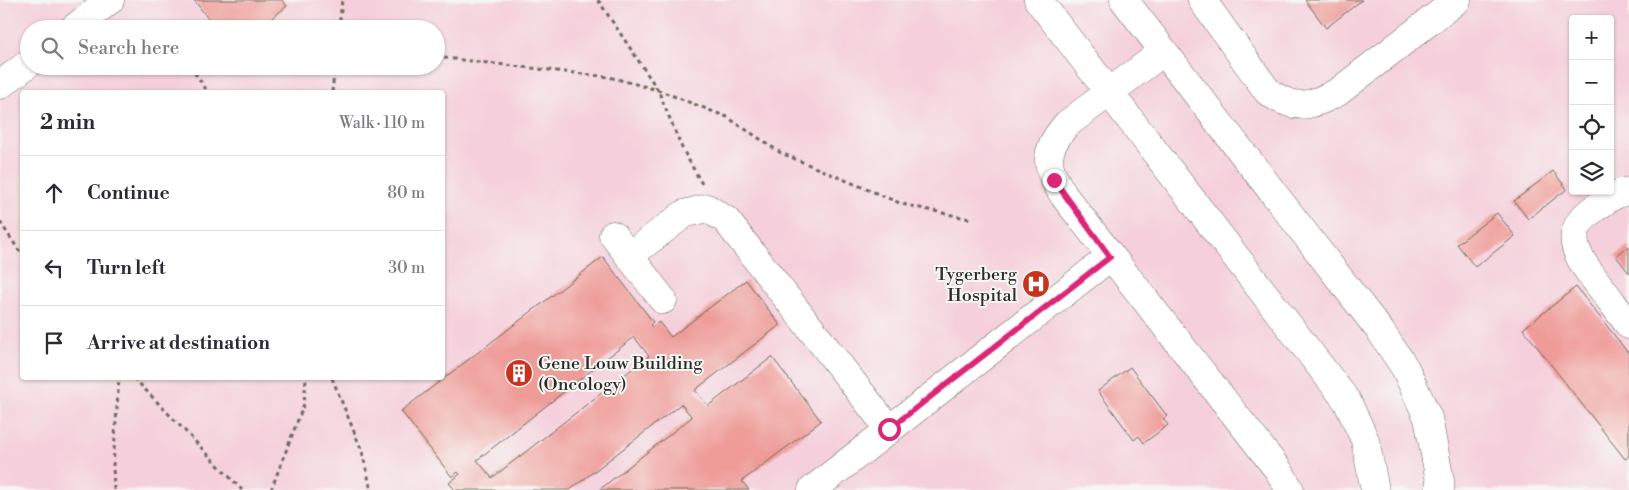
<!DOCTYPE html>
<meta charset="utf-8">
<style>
body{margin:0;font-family:"Libre Bodoni",serif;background:#f7f7f7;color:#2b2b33}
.controls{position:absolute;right:15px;top:15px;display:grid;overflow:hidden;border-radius:5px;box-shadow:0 1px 4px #0004}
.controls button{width:45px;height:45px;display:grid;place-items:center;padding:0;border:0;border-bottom:1px solid #e1e1e2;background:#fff;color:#2b2b33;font:25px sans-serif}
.stop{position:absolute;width:15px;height:15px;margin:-11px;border:4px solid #db2777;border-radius:50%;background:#fff}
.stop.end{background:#db2777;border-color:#fff;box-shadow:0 1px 5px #0008}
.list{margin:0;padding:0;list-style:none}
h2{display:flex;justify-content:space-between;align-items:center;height:65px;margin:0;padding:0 20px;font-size:21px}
h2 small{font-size:16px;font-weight:400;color:#7c7c81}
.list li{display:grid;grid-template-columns:32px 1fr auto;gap:15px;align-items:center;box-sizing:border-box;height:75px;padding:0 20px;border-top:1px solid #e1e1e2}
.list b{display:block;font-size:19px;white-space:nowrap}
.list em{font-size:16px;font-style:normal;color:#7c7c81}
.icon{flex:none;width:28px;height:28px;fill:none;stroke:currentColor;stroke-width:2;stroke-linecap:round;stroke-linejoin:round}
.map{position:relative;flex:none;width:1629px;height:490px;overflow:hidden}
.search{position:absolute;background:#fff;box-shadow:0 1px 4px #0004;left:20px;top:20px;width:425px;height:55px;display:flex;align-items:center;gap:12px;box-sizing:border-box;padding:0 18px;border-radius:28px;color:#7c7c81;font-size:19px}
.panel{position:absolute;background:#fff;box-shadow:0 1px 4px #0004;left:20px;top:90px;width:425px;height:290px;border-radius:5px}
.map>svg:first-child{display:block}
</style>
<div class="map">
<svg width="1629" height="490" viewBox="0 0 1629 490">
<rect width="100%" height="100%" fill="#f6f6f2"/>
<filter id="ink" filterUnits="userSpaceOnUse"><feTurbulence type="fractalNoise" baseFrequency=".02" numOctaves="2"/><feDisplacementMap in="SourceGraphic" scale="10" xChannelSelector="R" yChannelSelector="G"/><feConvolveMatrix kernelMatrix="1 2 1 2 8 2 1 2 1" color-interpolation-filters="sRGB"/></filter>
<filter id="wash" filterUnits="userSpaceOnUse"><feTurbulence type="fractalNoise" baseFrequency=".0096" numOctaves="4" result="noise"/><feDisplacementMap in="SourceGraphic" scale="20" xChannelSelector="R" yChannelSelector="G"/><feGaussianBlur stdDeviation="1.12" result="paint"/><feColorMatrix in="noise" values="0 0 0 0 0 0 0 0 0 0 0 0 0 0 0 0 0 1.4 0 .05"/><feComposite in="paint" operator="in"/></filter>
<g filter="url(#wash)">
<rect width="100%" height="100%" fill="#ecdeba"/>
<path fill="#f5cfdb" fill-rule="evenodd" d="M 0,0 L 1629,0 L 1629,490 L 0,490 ZM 1573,19 L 1610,19 L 1610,191 L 1573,191 ZM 29,29 L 436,29 L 436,66 L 29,66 ZM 22,92 L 442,92 L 442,378 L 22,378 Z"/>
<g id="blocks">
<path fill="#ef9b98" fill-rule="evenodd" d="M 194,0 L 282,0 L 287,6 L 258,29 L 216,29 Z
M 1305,0 L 1362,0 L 1326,28 Z
M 1553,171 L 1567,189 L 1528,219 L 1514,201 Z
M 1497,213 L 1515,236 L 1475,267 L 1457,244 Z
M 1629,246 L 1629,273 L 1616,256 Z
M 603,257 L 653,322 L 650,325 L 652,327 L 659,322 L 671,337 L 746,280 L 780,325 L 695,390 L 708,406 L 772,357 L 821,421 L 742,481 L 749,490 L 599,490 L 692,417 L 681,404 L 570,490 L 455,490 L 449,483 L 460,474 L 458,472 L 452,477 L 401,411 ZM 634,337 L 649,356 L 492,478 L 477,460 Z
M 1576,287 L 1629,354 L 1629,456 L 1625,459 L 1523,329 Z
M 1130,367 L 1167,416 L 1163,419 L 1168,425 L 1144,443 L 1139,436 L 1134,440 L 1098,391 Z"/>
</g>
</g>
<g filter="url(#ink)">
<use href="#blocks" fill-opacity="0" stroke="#6f6a5d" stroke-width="1"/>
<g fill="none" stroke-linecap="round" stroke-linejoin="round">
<g stroke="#6f6a5d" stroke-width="29">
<path id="minor" d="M 1038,0 L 1347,401 L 1365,440 L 1375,490
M 1124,0 L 1381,332 L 1405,368 L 1428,418 L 1440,481 L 1440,490
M 1202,0 L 1268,92 C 1296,111 1309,107 1338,92 L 1457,0
M 73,29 L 110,0
M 1163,52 L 1067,124 C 1042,152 1045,166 1064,196 L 1279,471 L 1290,490
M 0,85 L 29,63
M 1629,191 C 1615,193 1607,200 1595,208 C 1559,233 1577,257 1599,285 C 1609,298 1619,312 1629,325
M 613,235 L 629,256
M 663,300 L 629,256 L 684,214 L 707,208 L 726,220 L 889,429
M 812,490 L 1110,257"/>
</g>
<path stroke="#6f6a5d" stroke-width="3" stroke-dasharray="4 4" stroke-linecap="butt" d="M 598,0 L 658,90 L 682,148 L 702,184
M 339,29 L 342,0
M 436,57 L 609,77 L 658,90 L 727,117 L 781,153 L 902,204 L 970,219
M 190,66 L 208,92
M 332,92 L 335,66
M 0,222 L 22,255
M 134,378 L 242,490
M 332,378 L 362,451 L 371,490
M 114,490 L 113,466 L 119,378
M 271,490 L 304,404 L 306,378"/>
<use href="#minor" stroke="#fff" stroke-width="28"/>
</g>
</g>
<g fill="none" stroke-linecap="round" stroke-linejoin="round" filter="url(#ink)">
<path stroke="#db2777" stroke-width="6" d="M 889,429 L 1110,257 L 1054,180"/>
</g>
<defs>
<g id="hospital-disc" transform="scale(1.4375)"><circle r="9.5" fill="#c8321e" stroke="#f6f6f2"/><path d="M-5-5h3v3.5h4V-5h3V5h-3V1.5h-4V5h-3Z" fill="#fff"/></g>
<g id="building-disc" transform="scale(1.4375)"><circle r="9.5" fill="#c8321e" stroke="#f6f6f2"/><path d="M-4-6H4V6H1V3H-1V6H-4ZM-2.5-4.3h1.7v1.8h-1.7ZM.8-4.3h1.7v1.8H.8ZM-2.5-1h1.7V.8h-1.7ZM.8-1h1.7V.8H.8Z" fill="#fff"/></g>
</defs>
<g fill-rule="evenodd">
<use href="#hospital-disc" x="1036" y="284"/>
<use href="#building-disc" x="519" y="373"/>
</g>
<g text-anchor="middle" stroke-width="4" stroke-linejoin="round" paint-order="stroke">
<g font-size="18" fill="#2b2b2b" stroke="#f6f6f2" text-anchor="end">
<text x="1017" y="280">Tygerberg<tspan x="1017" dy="21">Hospital</tspan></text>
<text x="538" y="369" text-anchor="start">Gene Louw Building<tspan x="538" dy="21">(Oncology)</tspan></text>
</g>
</g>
</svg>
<div class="controls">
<button>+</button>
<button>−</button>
<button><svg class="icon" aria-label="locate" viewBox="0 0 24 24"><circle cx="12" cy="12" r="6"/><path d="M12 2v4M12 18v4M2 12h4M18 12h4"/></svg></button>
<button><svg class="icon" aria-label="layers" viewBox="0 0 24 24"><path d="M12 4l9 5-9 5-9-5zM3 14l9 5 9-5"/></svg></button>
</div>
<div class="stop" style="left:889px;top:429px"></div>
<div class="stop end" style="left:1054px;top:180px"></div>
<div class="search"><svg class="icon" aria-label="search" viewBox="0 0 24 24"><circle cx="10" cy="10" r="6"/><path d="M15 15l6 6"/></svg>Search here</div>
<section class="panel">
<h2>2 min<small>Walk · 110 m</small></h2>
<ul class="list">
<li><svg class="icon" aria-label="ahead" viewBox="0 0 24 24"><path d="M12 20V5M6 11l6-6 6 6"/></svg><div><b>Continue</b></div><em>80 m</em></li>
<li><svg class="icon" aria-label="left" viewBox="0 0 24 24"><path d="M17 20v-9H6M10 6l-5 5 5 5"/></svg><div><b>Turn left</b></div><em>30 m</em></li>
<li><svg class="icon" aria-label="arrive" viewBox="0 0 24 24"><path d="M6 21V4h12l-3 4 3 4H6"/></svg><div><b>Arrive at destination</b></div></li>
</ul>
</section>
</div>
